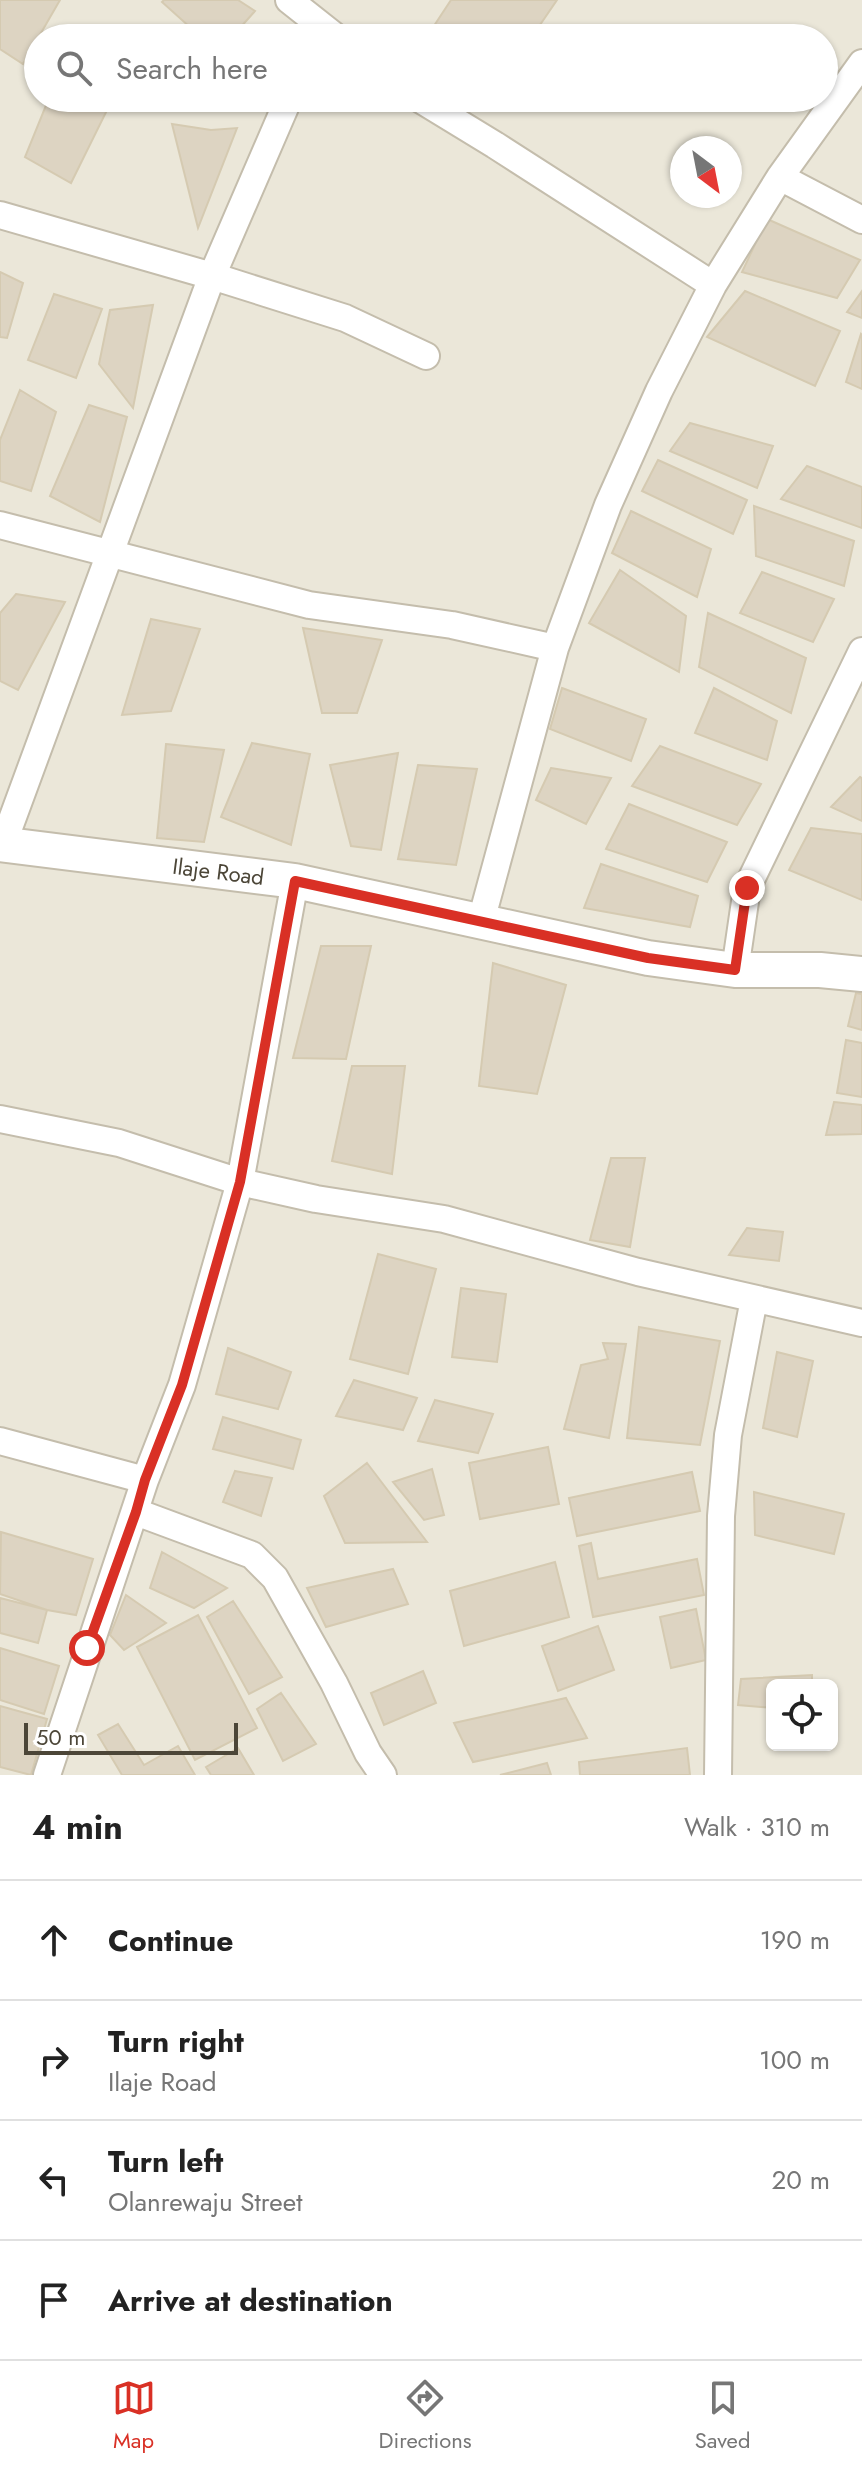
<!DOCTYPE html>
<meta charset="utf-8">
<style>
body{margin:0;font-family:Jost,sans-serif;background:#f2f2f2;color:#222}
.controls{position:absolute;right:24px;bottom:24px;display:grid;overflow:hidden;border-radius:12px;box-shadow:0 2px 6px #0004}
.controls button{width:72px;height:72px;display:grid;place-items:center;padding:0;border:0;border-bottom:2px solid #e0e0e0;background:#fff;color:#222;font:40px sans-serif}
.compass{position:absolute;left:670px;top:136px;width:72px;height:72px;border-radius:50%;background:#fff;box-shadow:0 2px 6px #0004;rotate:148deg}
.scale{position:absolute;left:24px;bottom:20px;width:214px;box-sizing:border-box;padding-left:8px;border:4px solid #4c4638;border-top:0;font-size:22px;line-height:28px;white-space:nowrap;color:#4c4638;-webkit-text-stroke:6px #fff;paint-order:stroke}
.stop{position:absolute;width:24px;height:24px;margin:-18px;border:6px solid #d93025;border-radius:50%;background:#fff}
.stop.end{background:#d93025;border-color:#fff;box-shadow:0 2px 8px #0008}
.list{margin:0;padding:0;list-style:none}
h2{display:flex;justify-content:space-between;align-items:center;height:104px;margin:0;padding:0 32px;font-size:34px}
h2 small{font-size:26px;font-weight:400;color:#767676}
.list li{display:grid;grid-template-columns:52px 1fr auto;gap:24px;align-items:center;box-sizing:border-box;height:120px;padding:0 32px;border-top:2px solid #e0e0e0}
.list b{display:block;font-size:30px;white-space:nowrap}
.list p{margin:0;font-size:26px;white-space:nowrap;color:#767676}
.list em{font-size:26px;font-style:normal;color:#767676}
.icon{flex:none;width:44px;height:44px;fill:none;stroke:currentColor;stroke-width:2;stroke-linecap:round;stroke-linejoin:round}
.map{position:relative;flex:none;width:862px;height:1775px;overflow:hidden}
.search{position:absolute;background:#fff;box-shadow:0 2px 6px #0004;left:24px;right:24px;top:24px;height:88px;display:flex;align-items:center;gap:20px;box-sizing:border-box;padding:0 28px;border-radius:44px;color:#767676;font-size:30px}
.sheet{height:584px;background:#fff}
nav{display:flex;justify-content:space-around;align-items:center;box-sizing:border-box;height:112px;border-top:2px solid #e0e0e0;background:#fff;font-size:22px;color:#767676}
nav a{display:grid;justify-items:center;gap:4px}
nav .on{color:#d93025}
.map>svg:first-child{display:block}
</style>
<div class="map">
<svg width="862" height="1775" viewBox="0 0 862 1775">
<rect width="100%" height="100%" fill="#f7f4eb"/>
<path fill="#ebe7d9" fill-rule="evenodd" d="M 0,0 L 862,0 L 862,1775 L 0,1775 ZM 38,38 L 824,38 L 824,98 L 38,98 ZM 682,148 L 730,148 L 730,196 L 682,196 ZM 772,1685 L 832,1685 L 832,1745 L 772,1745 Z"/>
<path fill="#ddd4c2" stroke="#d5cab1" stroke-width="2" d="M 0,0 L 60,0 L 23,64 L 0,49 Z
M 164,0 L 238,0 L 255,11 L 231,38 L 202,38 L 162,2 Z
M 451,0 L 557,0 L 531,38 L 426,38 Z
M 49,98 L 113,98 L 71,183 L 25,157 Z
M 172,124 L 211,130 L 237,128 L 198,228 Z
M 767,219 L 860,260 L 837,298 L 742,272 Z
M 0,272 L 23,283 L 7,338 L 0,337 Z
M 745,291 L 840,331 L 815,386 L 707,337 Z
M 862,291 L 862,318 L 847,312 Z
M 54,294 L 102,309 L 76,378 L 28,360 Z
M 153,305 L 133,408 L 99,364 L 110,310 Z
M 861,334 L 862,335 L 862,389 L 846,382 Z
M 20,390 L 56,412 L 31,491 L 0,481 L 0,440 Z
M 89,405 L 127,417 L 100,522 L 50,496 Z
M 690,423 L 773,446 L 757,488 L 670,451 Z
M 658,460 L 747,500 L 733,534 L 642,491 Z
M 807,466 L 862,487 L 862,528 L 781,499 Z
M 754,506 L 854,541 L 844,586 L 756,556 Z
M 631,511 L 711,549 L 697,597 L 612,553 Z
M 620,570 L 686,616 L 679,672 L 589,623 Z
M 762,572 L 834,599 L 813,642 L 740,613 Z
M 16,594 L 65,602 L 18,690 L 0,681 L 0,613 Z
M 708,613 L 806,658 L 791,713 L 699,667 Z
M 151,619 L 200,629 L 171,711 L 122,715 Z
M 303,628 L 382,640 L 357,713 L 322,713 Z
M 562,688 L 646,719 L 631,761 L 550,729 Z
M 714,688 L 777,721 L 767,760 L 695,733 Z
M 252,743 L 310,754 L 291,845 L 221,817 Z
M 166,744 L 224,750 L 204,842 L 157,838 Z
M 660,746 L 761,784 L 737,825 L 632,786 Z
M 398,753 L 381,850 L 351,846 L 330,765 Z
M 418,765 L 477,769 L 456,865 L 398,859 Z
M 551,768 L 611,778 L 586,824 L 536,800 Z
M 860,777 L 862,778 L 862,821 L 831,807 Z
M 629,804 L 727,842 L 707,882 L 606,849 Z
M 811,828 L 862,834 L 862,900 L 789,870 Z
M 601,864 L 698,896 L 690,927 L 584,908 Z
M 321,946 L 371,946 L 346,1059 L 293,1058 Z
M 493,963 L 566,985 L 537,1094 L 479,1086 Z
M 856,993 L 862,994 L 862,1030 L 848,1026 Z
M 846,1040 L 862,1043 L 862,1097 L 837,1093 Z
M 352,1066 L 405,1066 L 392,1174 L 332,1161 Z
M 834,1102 L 862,1105 L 862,1134 L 826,1135 Z
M 611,1158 L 645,1158 L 630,1247 L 590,1240 Z
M 747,1228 L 783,1232 L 779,1261 L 729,1255 Z
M 378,1254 L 436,1269 L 408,1374 L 350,1359 Z
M 461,1288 L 506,1294 L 497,1362 L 452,1357 Z
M 639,1327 L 720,1341 L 700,1445 L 627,1438 Z
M 603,1343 L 626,1344 L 609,1438 L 564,1429 L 581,1365 L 608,1359 Z
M 228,1348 L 291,1372 L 278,1409 L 216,1394 Z
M 777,1352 L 813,1361 L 797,1437 L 763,1428 Z
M 354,1380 L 417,1398 L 403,1430 L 336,1416 Z
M 435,1400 L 493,1414 L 478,1453 L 418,1441 Z
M 223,1417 L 301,1440 L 293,1469 L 213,1449 Z
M 548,1447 L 559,1504 L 480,1519 L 469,1463 Z
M 367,1463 L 427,1542 L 345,1543 L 324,1496 Z
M 432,1469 L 444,1515 L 424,1520 L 393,1482 Z
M 235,1471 L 272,1478 L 261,1516 L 223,1502 Z
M 692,1472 L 700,1511 L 577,1536 L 569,1498 Z
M 754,1492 L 844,1514 L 834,1554 L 755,1535 Z
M 1,1532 L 93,1559 L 76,1615 L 47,1610 L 0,1594 Z
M 591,1543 L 598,1579 L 697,1559 L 704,1595 L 593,1617 L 579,1546 Z
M 162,1552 L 227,1588 L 194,1608 L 150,1588 Z
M 555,1562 L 569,1617 L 464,1646 L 450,1591 Z
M 393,1569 L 408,1604 L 326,1627 L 307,1588 Z
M 126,1595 L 166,1623 L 124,1650 L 110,1635 Z
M 0,1598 L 47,1610 L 38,1643 L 0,1633 Z
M 233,1601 L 282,1677 L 249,1694 L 207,1617 Z
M 696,1609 L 706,1660 L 671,1668 L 660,1617 Z
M 198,1615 L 257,1728 L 195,1760 L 137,1647 Z
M 598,1626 L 614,1670 L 558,1691 L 542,1646 Z
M 0,1648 L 59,1666 L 44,1714 L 0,1700 Z
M 423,1671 L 436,1703 L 384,1725 L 371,1693 Z
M 812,1675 L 812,1685 L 772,1685 L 772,1708 L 738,1705 L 741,1679 Z
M 281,1693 L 316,1744 L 283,1761 L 257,1709 Z
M 566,1698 L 587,1738 L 473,1762 L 454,1723 Z
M 0,1706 L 47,1719 L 31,1775 L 0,1767 Z
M 118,1724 L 144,1765 L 178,1746 L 195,1775 L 122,1775 L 98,1735 Z
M 238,1748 L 254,1775 L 211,1775 L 206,1767 Z
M 687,1748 L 690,1775 L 580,1775 L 579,1762 Z
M 547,1763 L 551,1775 L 500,1775 Z"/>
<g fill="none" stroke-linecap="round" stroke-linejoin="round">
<g stroke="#c4bdac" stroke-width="30">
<path id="minor" d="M 289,0 L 337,38
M 418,98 L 495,145 L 713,285
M 780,177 L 862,220
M 0,215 L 212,276 L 345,318 L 426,356
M 0,525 L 309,605 L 452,625 L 555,648
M 3,844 L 212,276 L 289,98
M 481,921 L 555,648 L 608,505 L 659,391 L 713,285 L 780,177 L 862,63
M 735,970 L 747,888 L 862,651
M 0,1119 L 119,1143 L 240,1182 L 316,1199 L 444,1219 L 638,1272 L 862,1323
M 0,1441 L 145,1480
M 136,1512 L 252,1555 L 275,1578 L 334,1683 L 368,1753 L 383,1775
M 47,1775 L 145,1480 L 182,1385 L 240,1182 L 295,881
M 718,1775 L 721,1516 L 728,1435 L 754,1299"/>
</g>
<g stroke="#c4bdac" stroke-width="38">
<g id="tertiary">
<path id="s1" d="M 0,844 L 295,881 L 648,958 L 735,970 L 820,970 L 862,974"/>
</g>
</g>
<use href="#minor" stroke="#fff" stroke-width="26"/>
<use href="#tertiary" stroke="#fff" stroke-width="34"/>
</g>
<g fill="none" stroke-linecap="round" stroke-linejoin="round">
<path stroke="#d93025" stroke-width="10" d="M 87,1648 L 136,1512 L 145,1480 L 182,1385 L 240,1182 L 295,881 L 648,958 L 735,970 L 747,888"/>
</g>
<g text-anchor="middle" stroke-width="7" stroke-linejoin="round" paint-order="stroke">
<g font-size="22" fill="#4c4638" stroke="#fff">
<text dy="8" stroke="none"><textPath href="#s1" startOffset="220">Ilaje Road</textPath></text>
</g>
</g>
</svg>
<div class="controls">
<button><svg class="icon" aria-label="locate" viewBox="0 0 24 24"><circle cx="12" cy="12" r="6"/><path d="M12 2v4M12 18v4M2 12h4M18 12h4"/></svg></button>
</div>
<svg class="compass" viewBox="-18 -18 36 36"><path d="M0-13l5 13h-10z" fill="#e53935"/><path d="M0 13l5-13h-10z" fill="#767676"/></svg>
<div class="scale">50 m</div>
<div class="stop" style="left:87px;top:1648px"></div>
<div class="stop end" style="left:747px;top:888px"></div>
<div class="search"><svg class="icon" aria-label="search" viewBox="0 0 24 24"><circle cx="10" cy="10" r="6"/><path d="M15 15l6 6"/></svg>Search here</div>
</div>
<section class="sheet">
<h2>4 min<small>Walk · 310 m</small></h2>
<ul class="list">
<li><svg class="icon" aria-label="ahead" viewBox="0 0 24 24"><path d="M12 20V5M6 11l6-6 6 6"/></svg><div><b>Continue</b></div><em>190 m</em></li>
<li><svg class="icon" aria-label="right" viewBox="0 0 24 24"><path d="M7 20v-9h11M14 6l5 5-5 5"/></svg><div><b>Turn right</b><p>Ilaje Road</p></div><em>100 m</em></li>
<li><svg class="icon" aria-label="left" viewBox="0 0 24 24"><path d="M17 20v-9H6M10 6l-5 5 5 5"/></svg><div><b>Turn left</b><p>Olanrewaju Street</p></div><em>20 m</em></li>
<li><svg class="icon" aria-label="arrive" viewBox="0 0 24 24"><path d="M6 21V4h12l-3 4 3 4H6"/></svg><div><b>Arrive at destination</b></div></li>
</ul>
</section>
<nav>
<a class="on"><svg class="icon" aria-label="map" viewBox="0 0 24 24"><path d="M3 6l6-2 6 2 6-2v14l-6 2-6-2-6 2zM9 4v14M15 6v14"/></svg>Map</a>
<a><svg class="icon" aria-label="directions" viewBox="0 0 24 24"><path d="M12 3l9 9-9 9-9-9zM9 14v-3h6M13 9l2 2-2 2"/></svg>Directions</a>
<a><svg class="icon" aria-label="saved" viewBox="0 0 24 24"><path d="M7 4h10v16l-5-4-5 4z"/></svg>Saved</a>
</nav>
